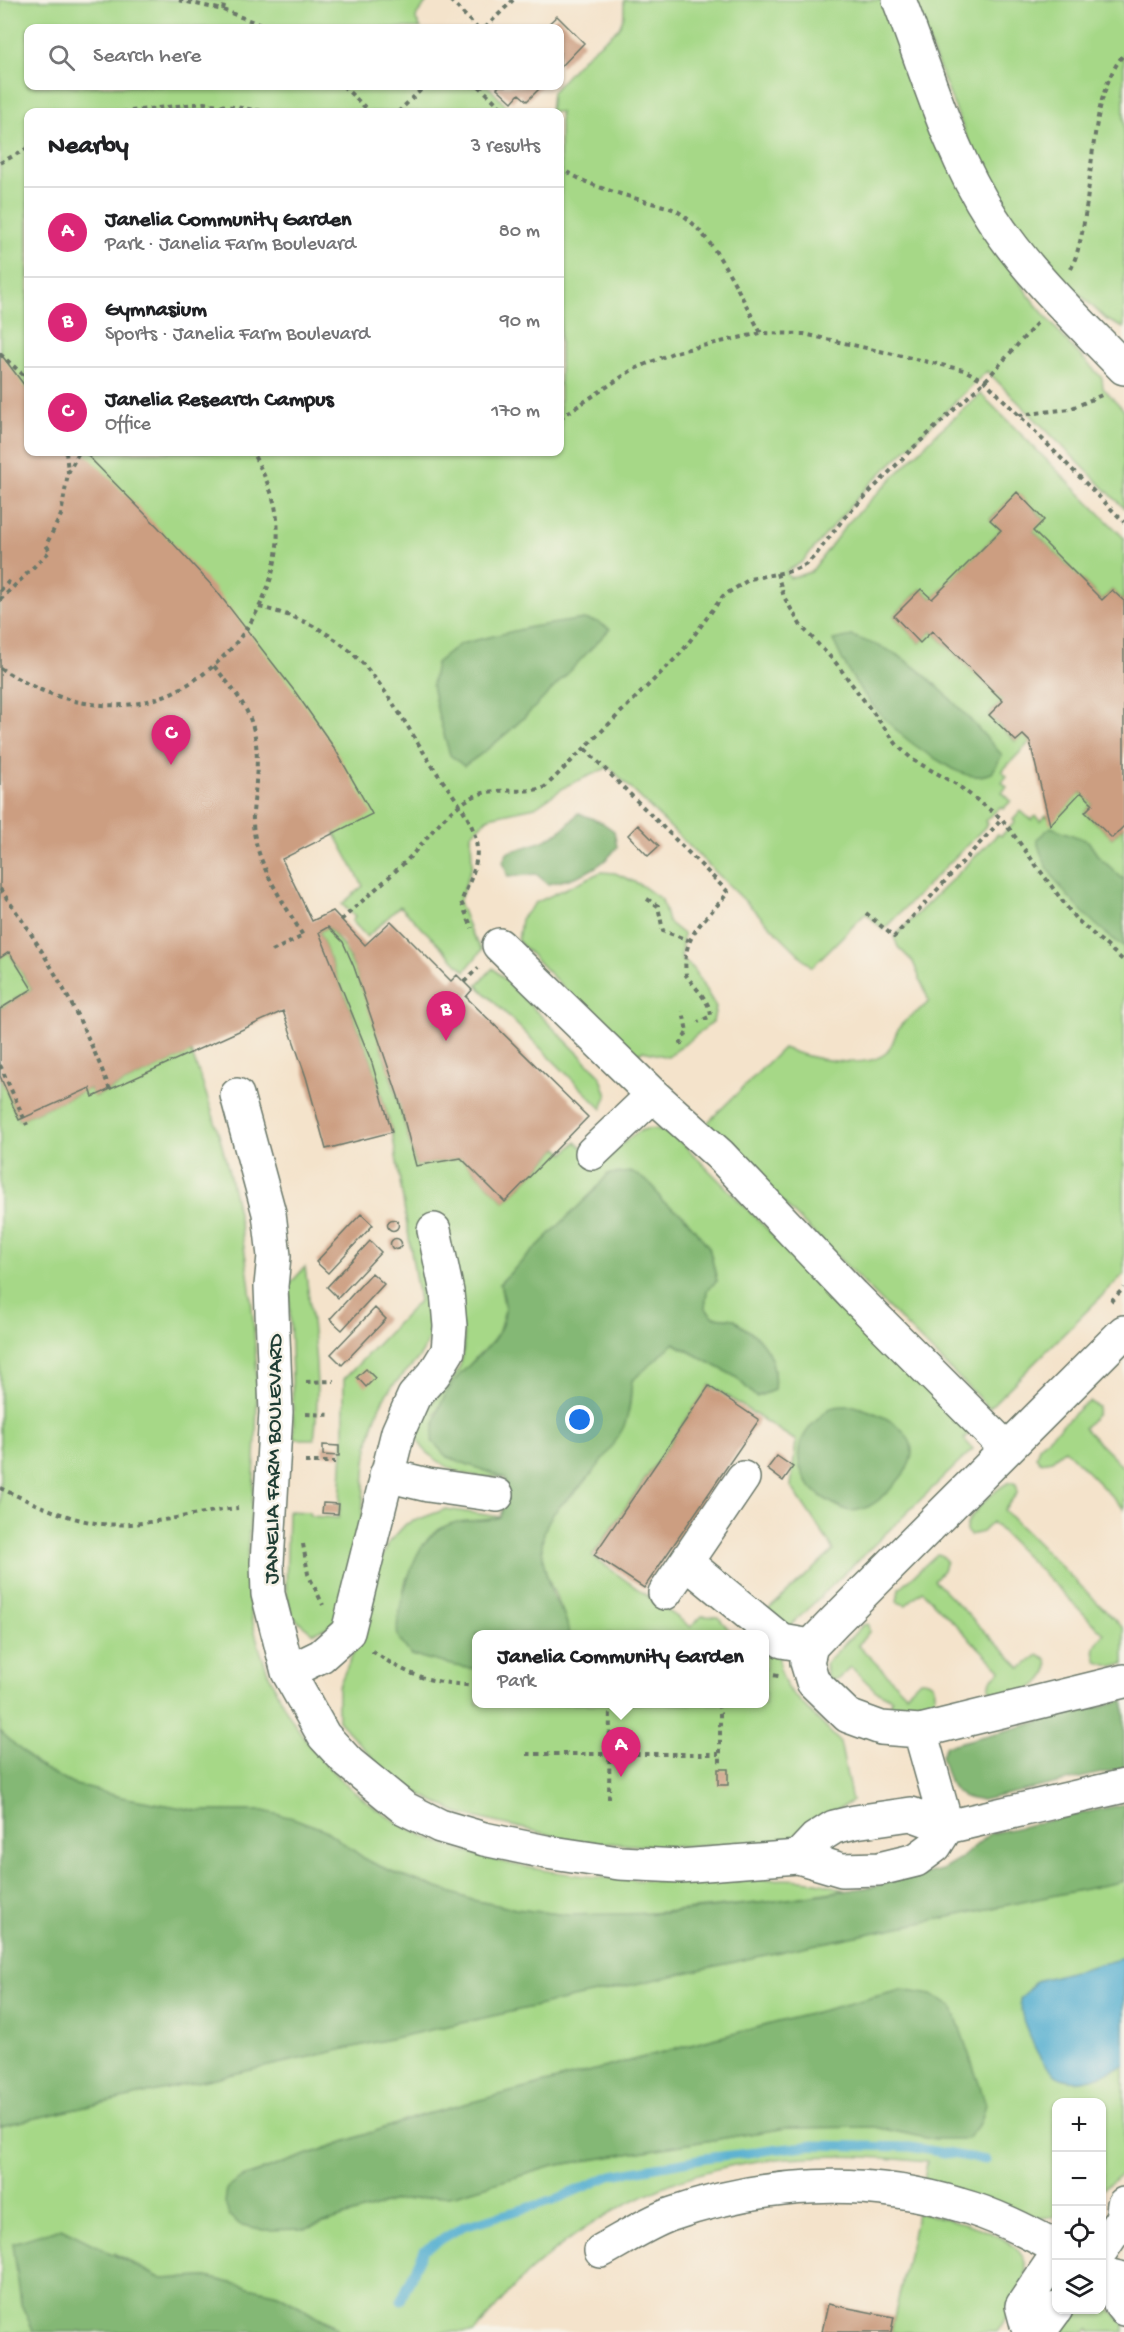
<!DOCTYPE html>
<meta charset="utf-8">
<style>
body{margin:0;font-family:"Gochi Hand",sans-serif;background:#f6f6f6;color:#202124}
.controls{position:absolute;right:18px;bottom:18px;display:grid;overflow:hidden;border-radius:12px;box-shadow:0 2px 4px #0004}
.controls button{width:54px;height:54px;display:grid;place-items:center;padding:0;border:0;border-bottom:2px solid #e0e0e0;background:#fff;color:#202124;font:30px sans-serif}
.you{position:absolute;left:580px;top:1420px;width:21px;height:21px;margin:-15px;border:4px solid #fff;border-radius:50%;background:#1a73e8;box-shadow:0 0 0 9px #1a73e833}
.badge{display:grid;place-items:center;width:39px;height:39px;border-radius:50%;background:#db2777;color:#fff;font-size:20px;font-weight:700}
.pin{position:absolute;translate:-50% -50px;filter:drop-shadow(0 2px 3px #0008)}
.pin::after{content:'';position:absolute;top:32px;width:21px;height:18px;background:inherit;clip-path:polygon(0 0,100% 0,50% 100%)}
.popup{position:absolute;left:472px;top:1630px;width:297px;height:78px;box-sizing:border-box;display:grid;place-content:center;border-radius:12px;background:#fff;filter:drop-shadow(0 2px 4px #0005);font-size:20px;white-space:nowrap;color:#757577}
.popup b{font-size:22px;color:#202124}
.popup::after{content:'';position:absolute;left:50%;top:100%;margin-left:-12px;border:12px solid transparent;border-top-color:#fff}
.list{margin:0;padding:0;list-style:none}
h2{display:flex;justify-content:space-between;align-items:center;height:78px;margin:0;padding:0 24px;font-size:26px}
h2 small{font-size:20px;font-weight:400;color:#757577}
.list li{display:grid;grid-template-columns:39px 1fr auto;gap:18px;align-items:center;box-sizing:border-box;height:90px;padding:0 24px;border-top:2px solid #e0e0e0}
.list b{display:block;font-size:22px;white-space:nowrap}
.list p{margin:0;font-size:20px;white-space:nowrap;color:#757577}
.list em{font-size:20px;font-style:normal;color:#757577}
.icon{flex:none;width:33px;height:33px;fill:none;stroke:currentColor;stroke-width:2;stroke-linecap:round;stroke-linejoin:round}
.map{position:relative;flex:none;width:1124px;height:2332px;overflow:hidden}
.search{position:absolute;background:#fff;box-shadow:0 2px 4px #0004;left:24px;top:24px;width:540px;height:66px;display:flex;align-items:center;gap:15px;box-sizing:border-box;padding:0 21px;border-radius:12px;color:#757577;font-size:22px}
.panel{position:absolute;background:#fff;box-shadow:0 2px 4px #0004;left:24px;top:108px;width:540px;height:348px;border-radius:12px}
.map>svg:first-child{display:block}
</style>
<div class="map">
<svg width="1124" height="2332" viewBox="0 0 1124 2332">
<rect width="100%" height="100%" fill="#f7f3e8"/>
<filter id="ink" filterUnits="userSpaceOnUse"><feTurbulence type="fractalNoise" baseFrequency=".0167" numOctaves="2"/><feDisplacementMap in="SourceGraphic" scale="12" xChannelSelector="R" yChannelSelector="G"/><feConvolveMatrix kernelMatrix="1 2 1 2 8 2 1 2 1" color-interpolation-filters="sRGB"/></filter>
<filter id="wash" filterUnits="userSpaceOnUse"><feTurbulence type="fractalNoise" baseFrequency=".008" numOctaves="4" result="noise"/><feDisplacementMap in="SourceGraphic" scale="24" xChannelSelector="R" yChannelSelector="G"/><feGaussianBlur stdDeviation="1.35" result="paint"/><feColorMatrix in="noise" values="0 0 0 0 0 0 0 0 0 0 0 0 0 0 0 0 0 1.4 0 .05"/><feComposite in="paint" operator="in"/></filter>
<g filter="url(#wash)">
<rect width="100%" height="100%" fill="#f4e3cb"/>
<path fill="#a6d887" stroke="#628a5e" stroke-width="1.5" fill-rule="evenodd" d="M 0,0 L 429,0 L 417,14 L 416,20 L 421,28 L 28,28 L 28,86 L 488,86 L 512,112 L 28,112 L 28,452 L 560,452 L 560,112 L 550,112 L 552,92 L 584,57 L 619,28 L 624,15 L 624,0 L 883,0 L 1000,254 L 1032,300 L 1069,344 L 1102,378 L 1103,388 L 1124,410 L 1124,508 L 987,371 L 866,488 L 802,562 L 786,572 L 790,578 L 811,572 L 847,524 L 939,431 L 981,394 L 1124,538 L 1124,601 L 1112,590 L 1102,600 L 1033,531 L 1044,519 L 1017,493 L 990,519 L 1001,530 L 932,599 L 921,589 L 894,616 L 920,643 L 932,631 L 1003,701 L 989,715 L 1015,741 L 1023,735 L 1030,742 L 1002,771 L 1007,776 L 1002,782 L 1007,787 L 1002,792 L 1011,801 L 1003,809 L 1000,807 L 986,821 L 988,824 L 883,930 L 866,913 L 812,967 L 609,767 L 568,785 L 535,807 L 489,817 L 471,834 L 472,866 L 459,902 L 471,933 L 482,950 L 465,971 L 400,906 L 367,937 L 352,921 L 355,917 L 342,904 L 363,886 L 334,832 L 0,724 Z
M 912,0 L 1124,0 L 1124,328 L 1107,320 L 1019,237 L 977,163 Z
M 1081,792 L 1093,804 L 1085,812 L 1112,838 L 1124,826 L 1124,880 L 1098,856 L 1088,841 L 1106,934 L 1124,947 L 1124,1274 L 989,1408 L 705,1125 L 783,1048 C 807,1058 864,1071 886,1053 C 894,1046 894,1033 901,1025 C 910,1015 920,1012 929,1001 L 913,962 L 898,947 L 894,937 L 998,834 L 1001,836 L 1015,822 L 1013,820 L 1021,811 L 1031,820 L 1036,816 L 1041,821 L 1046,815 L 1052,821 Z
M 601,872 L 615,873 L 641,885 L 662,900 L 668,922 L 683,934 L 681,959 L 692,967 L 716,1007 L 713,1022 L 668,1057 L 643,1051 L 632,1058 L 518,941 L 521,919 L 535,903 Z
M 328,927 C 353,953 361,987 373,1021 C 389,1069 403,1117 416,1166 L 461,1158 L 505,1202 L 558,1148 L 564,1154 L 576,1142 L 602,1164 C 630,1137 646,1111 683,1144 L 969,1433 L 964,1439 L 973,1449 L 789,1627 L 768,1610 L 834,1550 L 791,1486 L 796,1441 L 710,1385 L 592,1556 L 691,1627 L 702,1616 L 718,1617 L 733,1634 L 569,1634 C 565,1603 542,1583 542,1547 C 543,1508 569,1504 589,1477 C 599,1463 623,1425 629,1409 C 631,1401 631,1390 631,1381 L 673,1343 L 736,1377 L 756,1397 L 774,1390 C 776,1369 772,1353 757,1337 C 749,1329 741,1329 735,1319 L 714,1317 L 705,1308 L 707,1290 L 717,1281 L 709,1247 L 683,1215 L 662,1201 L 652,1185 L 608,1174 L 594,1191 L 500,1283 L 505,1310 L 496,1341 L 481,1352 L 452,1384 L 435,1414 L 488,1471 L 505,1478 C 471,1476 457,1477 429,1454 C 395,1425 442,1398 456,1374 C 462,1365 464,1350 464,1339 C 464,1323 430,1250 423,1231 L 433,1317 C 428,1371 392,1370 377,1413 C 364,1447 365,1482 362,1517 C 359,1550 347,1584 340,1616 L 330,1626 L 313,1633 L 291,1615 L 286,1588 L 288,1511 L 309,1512 L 310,1516 L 339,1518 L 344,1433 L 344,1379 L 419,1301 L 392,1131 L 372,1063 L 319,932 Z
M 9,952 L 32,989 L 0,1009 L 0,958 Z
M 493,968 L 600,1075 L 607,1096 L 602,1109 L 477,985 Z
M 191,1052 C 230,1152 251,1255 256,1362 C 258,1405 256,1449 253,1492 C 251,1517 247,1543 247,1569 C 248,1682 321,1790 424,1836 C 509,1874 611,1881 704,1882 C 752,1883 798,1871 844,1890 L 768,1902 L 620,1916 L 567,1915 L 516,1909 L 472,1900 L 398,1874 L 368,1861 L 325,1830 L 263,1811 L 199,1811 L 121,1797 L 72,1784 L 37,1765 L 0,1731 L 0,1076 L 19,1120 L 90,1088 L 94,1097 Z
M 305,1267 C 312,1322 322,1384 314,1439 L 294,1439 L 289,1285 Z
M 1090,1402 L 1098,1407 L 1097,1414 L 1084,1428 L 1124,1468 L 1124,1509 L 1065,1449 L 1052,1460 L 1040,1462 L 1036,1457 L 1039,1447 L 1082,1406 Z
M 1011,1482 L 1016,1484 L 1018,1492 L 1004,1510 L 1124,1629 L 1124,1664 L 1113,1667 L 1097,1662 C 1091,1648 1096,1645 1104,1634 L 992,1522 L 982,1532 L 970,1535 L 966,1531 C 964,1518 998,1486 1011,1482 Z
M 446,1509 L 500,1517 L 486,1522 L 451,1524 L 406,1579 L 403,1595 L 411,1655 L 461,1667 L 477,1669 L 477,1704 L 765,1704 L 765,1646 L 778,1652 L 780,1669 L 787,1688 L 840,1742 L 852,1801 L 819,1820 L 797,1838 L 737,1845 L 654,1847 L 573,1840 L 460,1814 L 424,1796 L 385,1772 L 338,1720 L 338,1688 L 356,1646 L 377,1570 L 389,1542 L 406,1524 Z
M 937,1554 L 941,1555 L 946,1561 L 943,1570 L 934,1580 L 1021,1668 L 1038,1655 L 1047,1660 C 1053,1688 1016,1695 994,1694 L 989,1688 L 991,1680 L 1001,1670 L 922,1591 L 906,1605 L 897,1602 L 899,1589 Z
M 868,1624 L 869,1632 L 858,1645 L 906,1694 L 920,1680 C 944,1679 935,1708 921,1717 L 889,1712 L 892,1699 L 876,1691 L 851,1667 L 838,1679 L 828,1680 L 825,1664 L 863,1625 Z
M 1124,1881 L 1124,2173 L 1102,2189 L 1102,2102 L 1056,2102 L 1056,2217 L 1035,2218 L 924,2181 L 927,2162 C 867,2155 804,2153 745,2163 C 666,2176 589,2218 530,2271 C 510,2289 493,2311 475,2332 L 338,2332 L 332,2324 L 278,2294 L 206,2277 L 162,2279 L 114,2253 L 21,2304 L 34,2332 L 0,2332 L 0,2126 L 788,1950 ZM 901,1990 L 931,2139 L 875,2127 L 786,2128 L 553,2166 L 455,2195 L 394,2201 L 305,2229 L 243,2177 L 419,2116 Z
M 917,2213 C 946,2218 1025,2232 1026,2269 C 1027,2291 1008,2314 997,2332 L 891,2332 Z
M 1102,2307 L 1113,2312 L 1124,2323 L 1124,2332 L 1091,2332 L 1088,2329 L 1085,2332 L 1056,2332 C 1068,2313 1080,2310 1102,2310 Z"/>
<path fill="#84b874" stroke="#527a54" stroke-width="1.5" d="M 584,619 L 598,622 L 610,629 C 565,675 518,731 464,766 L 450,755 L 438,714 L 432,685 L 436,663 L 460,644 L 531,627 Z
M 852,636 C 867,642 885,647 899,656 C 939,682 970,720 1002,755 L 992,773 C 987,774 980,777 974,776 C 962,775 951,768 941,762 C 892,735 855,692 833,640 Z
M 578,813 L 601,822 L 614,831 L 617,847 C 601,870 574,879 548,884 L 536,874 L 508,877 L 503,861 L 508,852 C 537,844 560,838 578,813 Z
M 1051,827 L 1088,841 L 1098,856 L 1124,880 L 1124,947 C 1092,924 1043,879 1037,839 Z
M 633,1172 L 652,1185 L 662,1201 L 683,1215 L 709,1247 L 717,1281 L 707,1290 L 705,1308 L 714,1317 L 735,1319 C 741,1329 749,1329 757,1337 C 772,1353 776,1369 774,1390 L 756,1397 L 736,1377 L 674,1343 L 632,1381 C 630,1398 630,1416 622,1430 C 613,1447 600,1465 587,1479 C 567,1501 542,1514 542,1548 C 543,1563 547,1580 552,1593 C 559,1610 567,1615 569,1634 L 477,1634 L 477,1669 L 461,1667 L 411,1655 C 407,1649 400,1642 398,1636 C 395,1624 400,1610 402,1599 C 410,1570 418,1536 450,1524 C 465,1518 484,1523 500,1517 L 507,1495 L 505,1478 L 447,1457 L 432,1441 C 435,1420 439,1402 452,1384 C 470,1359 503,1344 505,1310 C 506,1302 502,1291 500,1283 L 594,1191 L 608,1174 Z
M 854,1406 C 893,1417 935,1440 897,1482 C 885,1495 871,1511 851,1511 C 845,1511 836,1505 830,1502 C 796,1483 787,1447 817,1420 C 821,1416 827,1409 831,1408 C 838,1405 848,1406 854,1406 Z
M 1124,1700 L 1124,1768 L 982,1800 C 950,1799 948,1781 941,1755 L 946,1746 Z
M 0,1731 L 37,1765 L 72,1784 L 121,1797 L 199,1811 L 263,1811 L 293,1818 L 325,1830 L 368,1861 L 398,1874 L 472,1900 L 516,1909 L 567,1915 L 664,1913 L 768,1902 L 870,1887 L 942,1870 L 959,1860 L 989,1834 L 1124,1804 L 1124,1881 L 788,1950 L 0,2126 Z
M 901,1990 L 932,1995 L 952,2005 L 986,2104 L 981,2122 L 967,2139 L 931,2139 L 875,2127 L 786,2128 L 553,2166 L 455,2195 L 394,2201 L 305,2229 L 264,2230 L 238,2224 L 229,2215 L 225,2203 L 227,2188 L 243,2177 L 419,2116 Z
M 61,2228 L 162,2279 L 206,2277 L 278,2294 L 332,2325 L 338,2332 L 34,2332 L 21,2304 L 13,2243 Z"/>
<path fill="#52aed0" stroke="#387682" stroke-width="1.5" d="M 1124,1958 L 1124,2065 C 1116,2070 1107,2073 1098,2076 C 1061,2089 1045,2073 1031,2039 C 1025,2026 1020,2014 1020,1999 L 1036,1981 Z"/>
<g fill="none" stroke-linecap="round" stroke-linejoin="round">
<path stroke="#52aed0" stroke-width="9" d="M 401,2300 L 424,2250 L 464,2226 L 554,2200 L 612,2175 L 705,2158 L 814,2145 L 910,2147 L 986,2160"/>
</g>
<g id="blocks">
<path fill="#cc9e81" d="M 557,16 L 584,43 L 560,68 L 560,28 L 544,28 Z
M 500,86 L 542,86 L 527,101 L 519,94 L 512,102 L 497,88 Z
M 0,353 L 28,390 L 28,452 L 84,452 L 158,527 L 215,589 L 296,693 L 335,749 L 372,814 L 282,859 L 312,921 L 333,911 L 365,945 L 391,921 L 451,981 L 457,975 L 472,990 L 466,997 L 588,1117 L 505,1202 L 461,1158 L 416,1166 L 398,1096 L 354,967 L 343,942 L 328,927 L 319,932 L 372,1063 L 392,1132 L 326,1149 L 306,1077 L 283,1011 L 93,1097 L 90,1088 L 19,1120 L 0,1076 L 0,1009 L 32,989 L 9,952 L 0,958 Z
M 1017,492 L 1044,520 L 1033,531 L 1102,600 L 1112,590 L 1124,601 L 1124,826 L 1112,838 L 1085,812 L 1093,804 L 1081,792 L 1050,825 L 1030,742 L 1023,735 L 1016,741 L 989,715 L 1003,701 L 932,631 L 920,643 L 894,616 L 921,589 L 932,599 L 1001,530 L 990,520 Z
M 638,825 L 659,846 L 648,856 L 628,835 Z
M 361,1214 L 373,1225 L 328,1273 L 316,1262 Z
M387.5 1225a5.5 5.5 0 1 1 11 0a5.5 5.5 0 1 1-11 0Z
M390.5 1244a5.5 5.5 0 1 1 11 0a5.5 5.5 0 1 1-11 0Z
M 370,1241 L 381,1252 L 338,1298 L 327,1287 Z
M 372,1273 L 384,1284 L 342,1330 L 330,1319 Z
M 375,1308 L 386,1319 L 342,1365 L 331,1354 Z
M 366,1369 L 375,1378 L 366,1387 L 357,1377 Z
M 709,1386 L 759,1420 L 644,1588 L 594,1555 Z
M 323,1445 L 339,1446 L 339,1456 L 323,1455 Z
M 777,1456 L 793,1467 L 783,1481 L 767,1469 Z
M 323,1503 L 339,1504 L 338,1514 L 322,1513 Z
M 718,1769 L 728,1769 L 728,1785 L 718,1785 Z
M 828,2304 L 894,2317 L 891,2332 L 822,2332 Z"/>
</g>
</g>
<g filter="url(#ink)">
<use href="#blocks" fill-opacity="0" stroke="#6a7769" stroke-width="1.5"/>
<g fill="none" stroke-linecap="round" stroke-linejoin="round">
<g stroke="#6a7769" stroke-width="36">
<path id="minor" d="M 899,0 C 927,72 949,152 992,218 C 1028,274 1078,320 1124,368
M 499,945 L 653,1095 L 720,1155 L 853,1295 L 1007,1449
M 237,1095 L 269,1213 L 274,1256 L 271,1286 L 276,1412 L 267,1563 L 268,1594 L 288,1672 L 324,1736 L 349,1763 L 404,1808 L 440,1826 L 484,1839 L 546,1852 L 619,1863 L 680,1866 L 798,1857 L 842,1870 L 879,1869 L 916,1860 L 935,1846 L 947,1827
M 592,1153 L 653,1095
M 1124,1332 L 835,1621 L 811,1646 L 807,1662 L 813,1682 L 848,1716 L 881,1728 L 920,1731 L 1124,1681
M 386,1475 L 428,1485 L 497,1495
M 687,1563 L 782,1641 L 811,1646
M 665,1593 L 743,1478
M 288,1672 L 321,1656 L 348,1632 L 398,1432 L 414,1396 L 434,1374 L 448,1351 L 450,1326 L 447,1292 L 434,1230
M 920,1731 L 947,1827
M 798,1857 L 815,1839 L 834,1827 L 855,1822 L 911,1814 L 947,1827 L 1124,1786
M 1102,2249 L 1122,2219 L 1124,2204
M 601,2251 C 623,2239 646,2224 669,2215 C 763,2182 864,2176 960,2205 C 993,2214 1026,2231 1056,2247
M 1124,2279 L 1111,2276 L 1120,2304 L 1124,2309
M 1027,2325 L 1022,2306 L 1056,2256
M 1027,2325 L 1045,2324 L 1056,2309"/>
</g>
<path stroke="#6a7769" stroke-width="4" stroke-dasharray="4.5 4.5" stroke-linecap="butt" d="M 179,0 L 223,10 L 269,28
M 450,0 L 477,28
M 223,10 L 225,0
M 485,28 L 513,0
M 343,86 L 370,112
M 479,86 L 506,112
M 122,112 L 204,103 L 271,112
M 398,112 L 425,86
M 0,163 L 28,148
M 560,167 C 584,185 615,192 644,201 C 654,204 666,206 675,210 C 713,231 740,296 761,333
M 1071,269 C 1098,209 1082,105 1124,54
M 0,354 L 28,379
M 1019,415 L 1070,409 L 1104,394
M 560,418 L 632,370 L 675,352 L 761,333 L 804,334 L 964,370 L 985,381 L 1124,522
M 66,452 L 68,472
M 777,573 L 784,597 L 801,626 L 836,663 L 898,746 L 913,760 L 956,784 L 1002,819 L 1075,918 L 1124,961
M 0,591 L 12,578
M 0,600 L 50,551 L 46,545 L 61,515 L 68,473 L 79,452
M 259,607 C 361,630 383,690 435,770 C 449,791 472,816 476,841 C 480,864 469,882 461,902 L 472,928
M 214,666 C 250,709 260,724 256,782 C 255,798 251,816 254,832 C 259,869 285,904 303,936 L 270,952
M 0,668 C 37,692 79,708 124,705 C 216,698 293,596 275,506 C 271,488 261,468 252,452
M 585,749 L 728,892 C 706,922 681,932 686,975 C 695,988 710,1001 711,1016 L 698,1022
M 0,889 C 45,950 83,1019 110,1090
M 647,899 L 658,906 L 663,931 L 688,940
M 866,913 L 894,937 L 1002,819
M 341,920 C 362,901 383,883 403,864 C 429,839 443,810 477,795 C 500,786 523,795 545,787 L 681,653 L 723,596 L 750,579 L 791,571 L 805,565 L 815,556 L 844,518 L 914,447 L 985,381 L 1037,323
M 464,982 L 478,968
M 680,1045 L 687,1032 L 683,1011
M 0,1065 L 27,1125
M 1111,1301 L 1124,1288
M 306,1382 L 334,1381
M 306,1414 L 333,1415
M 305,1462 L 335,1462
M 0,1488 C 30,1502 62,1517 95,1523 C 136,1530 195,1512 238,1508
M 303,1544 L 308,1574 L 323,1605
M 372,1651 C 412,1678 429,1682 477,1686
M 765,1674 L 779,1676
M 718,1704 L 720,1713 L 720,1766
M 527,1754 L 719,1754
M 609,1799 L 610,1704"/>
<use href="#minor" stroke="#fff" stroke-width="33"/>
</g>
</g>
<g text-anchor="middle" stroke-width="5" stroke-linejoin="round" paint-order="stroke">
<g font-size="22" fill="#1f3d34" stroke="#f7f3e8">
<text transform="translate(271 1459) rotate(-89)" y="8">JANELIA FARM BOULEVARD</text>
</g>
</g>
</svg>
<div class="controls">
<button>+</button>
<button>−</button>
<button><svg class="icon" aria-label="locate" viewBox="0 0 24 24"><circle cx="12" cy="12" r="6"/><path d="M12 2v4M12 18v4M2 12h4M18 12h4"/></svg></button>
<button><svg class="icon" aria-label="layers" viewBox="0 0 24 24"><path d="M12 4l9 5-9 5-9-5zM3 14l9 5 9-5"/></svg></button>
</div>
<div class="you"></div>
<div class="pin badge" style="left:621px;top:1777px">A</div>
<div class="popup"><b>Janelia Community Garden</b>Park</div>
<div class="pin badge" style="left:446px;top:1041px">B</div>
<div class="pin badge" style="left:171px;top:765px">C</div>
<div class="search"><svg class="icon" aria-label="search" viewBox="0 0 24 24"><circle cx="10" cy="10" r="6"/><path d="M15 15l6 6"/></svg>Search here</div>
<section class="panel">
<h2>Nearby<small>3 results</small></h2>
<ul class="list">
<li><span class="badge">A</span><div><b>Janelia Community Garden</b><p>Park · Janelia Farm Boulevard</p></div><em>80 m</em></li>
<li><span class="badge">B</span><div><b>Gymnasium</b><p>Sports · Janelia Farm Boulevard</p></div><em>90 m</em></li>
<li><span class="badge">C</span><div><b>Janelia Research Campus</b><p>Office</p></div><em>170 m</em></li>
</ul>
</section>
</div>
